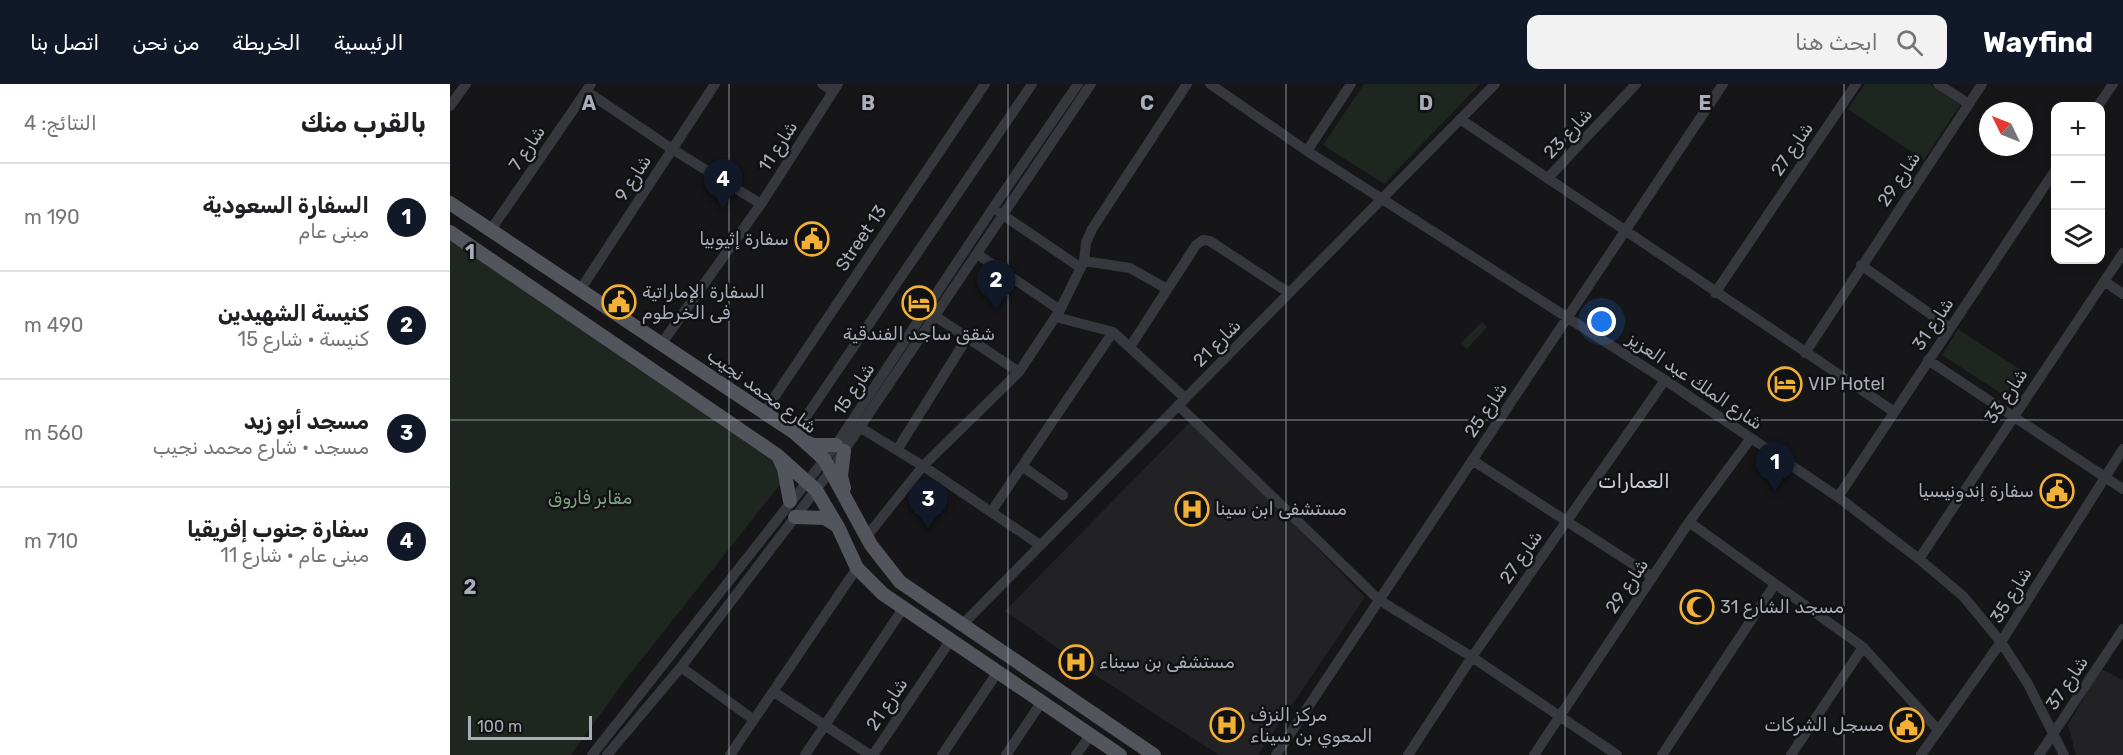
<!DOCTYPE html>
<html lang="ar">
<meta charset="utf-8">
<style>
body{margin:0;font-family:Rubik,"Noto Naskh Arabic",sans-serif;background:#f2f2f2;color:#202124;direction:rtl}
.controls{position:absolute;right:18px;top:18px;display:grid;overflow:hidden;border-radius:12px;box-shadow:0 3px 9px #0003}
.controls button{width:54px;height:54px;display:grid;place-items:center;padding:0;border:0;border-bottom:2px solid #e0e0e0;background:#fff;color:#202124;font:30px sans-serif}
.compass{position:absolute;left:1529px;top:18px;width:54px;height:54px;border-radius:50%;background:#fff;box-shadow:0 3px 9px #0003;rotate:313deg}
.scale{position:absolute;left:18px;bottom:15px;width:124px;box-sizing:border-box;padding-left:6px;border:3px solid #a8adb8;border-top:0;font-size:16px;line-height:21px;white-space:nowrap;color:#a8adb8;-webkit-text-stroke:4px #111113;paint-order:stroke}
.you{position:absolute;left:1152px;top:238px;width:21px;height:21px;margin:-15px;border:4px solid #fff;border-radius:50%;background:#1a73e8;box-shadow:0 0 0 9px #1a73e833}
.badge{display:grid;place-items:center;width:39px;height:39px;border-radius:50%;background:#111827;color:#fff;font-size:20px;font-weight:700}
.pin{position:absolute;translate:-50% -50px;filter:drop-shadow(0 2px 3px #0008)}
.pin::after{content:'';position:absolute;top:32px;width:21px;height:18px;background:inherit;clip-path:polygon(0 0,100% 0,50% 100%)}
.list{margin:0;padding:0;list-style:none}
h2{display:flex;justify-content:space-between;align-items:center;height:78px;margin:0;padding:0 24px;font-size:26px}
h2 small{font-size:20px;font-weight:400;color:#757577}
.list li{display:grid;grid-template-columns:39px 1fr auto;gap:18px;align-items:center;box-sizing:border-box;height:108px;padding:0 24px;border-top:2px solid #e0e0e0}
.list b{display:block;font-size:22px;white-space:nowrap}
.list p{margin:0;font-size:20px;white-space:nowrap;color:#757577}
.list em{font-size:20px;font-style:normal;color:#757577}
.icon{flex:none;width:33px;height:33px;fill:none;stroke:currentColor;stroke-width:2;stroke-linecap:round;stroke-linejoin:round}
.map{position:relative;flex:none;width:1673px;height:671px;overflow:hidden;direction:ltr}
header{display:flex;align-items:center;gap:36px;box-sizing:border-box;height:84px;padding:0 30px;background:#111827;color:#fff}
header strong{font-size:28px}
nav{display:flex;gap:33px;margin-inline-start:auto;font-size:21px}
.search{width:420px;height:54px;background:#f2f2f2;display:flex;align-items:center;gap:15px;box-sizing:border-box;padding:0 21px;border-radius:12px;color:#757577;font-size:22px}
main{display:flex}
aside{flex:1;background:#fff}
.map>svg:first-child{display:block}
</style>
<header>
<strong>Wayfind</strong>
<div class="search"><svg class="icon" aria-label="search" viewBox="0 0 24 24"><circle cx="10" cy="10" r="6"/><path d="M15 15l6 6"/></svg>ابحث هنا</div>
<nav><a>الرئيسية</a><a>الخريطة</a><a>من نحن</a><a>اتصل بنا</a></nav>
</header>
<main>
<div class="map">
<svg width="1673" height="671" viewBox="0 0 1673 671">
<rect width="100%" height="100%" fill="#161618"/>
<path fill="#222225" d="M 742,336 L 915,513 L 808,671 L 769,671 L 651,595 L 555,527 Z
M 1651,585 L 1673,596 L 1673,671 L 1626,671 L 1618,641 Z"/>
<path fill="#1e261f" d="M 914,0 L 1030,0 L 934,100 L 873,61 Z
M 1415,0 L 1479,0 L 1510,21 L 1474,76 L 1398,25 Z
M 0,148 L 317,367 L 332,398 L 172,600 L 121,671 L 0,671 Z
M 1032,238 L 1037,243 L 1017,265 L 1011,259 Z
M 1508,245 L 1574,288 L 1558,314 L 1492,271 Z"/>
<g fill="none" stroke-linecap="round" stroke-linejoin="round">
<path stroke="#37383d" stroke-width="10" d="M 372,0 L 383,7
M 760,0 L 857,67 L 1215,296 L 1388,413 L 1469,475 L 1513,512 L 1551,558 L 1578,600 L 1614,671
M 1488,0 L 1519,20
M 136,7 L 222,65 L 311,120
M 0,22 L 16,0
M 1648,22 L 1663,0
M 1010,35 L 1443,327
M 857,67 L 901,0
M 1098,94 L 1186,0
M 550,129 L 631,184
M 40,147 L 141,0
M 527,170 L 610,226
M 634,177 L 680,184 L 717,205
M 1411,181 L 1500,244
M 1654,197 L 1673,210
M 130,206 L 265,0
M 1265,209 L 1406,0
M 485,232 L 569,288
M 606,233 L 663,248 L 735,314
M 212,259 L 311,120 L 388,0
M 680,263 L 746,161 L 753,156 L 760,157 L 839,209
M 1355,269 L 1532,0
M 1478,276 L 1673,405
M 728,321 L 929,516 L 1022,573 L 1167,671
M 315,327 L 535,0
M 411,344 L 473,382 L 590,461
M 345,349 L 582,0
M 447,366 L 517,254
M 1022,376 L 1203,493
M 572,382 L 613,411
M 1388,413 L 1606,85
M 541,428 L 663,248
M 1239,438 L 1413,563 L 1488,646
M 417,452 L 473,382 L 569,288 L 610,226 L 634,177 L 636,159 L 642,145 L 737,0
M 1469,475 L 1673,169
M 512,541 L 1045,0
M 231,583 L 304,636
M 324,608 L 420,671
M 142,671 L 386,361 L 543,124 L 628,0
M 157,671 L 231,583 L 381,386 L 641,0
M 280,671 L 407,484
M 355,671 L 452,526
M 423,671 L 500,557
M 492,671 L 547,589
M 556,671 L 591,619
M 626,671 L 640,652
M 826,671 L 1273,0
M 958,671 L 1022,573 L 1215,296
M 1084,671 L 1239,438 L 1301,354
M 1212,671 L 1325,500
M 1341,671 L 1413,563
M 1471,671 L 1551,558 L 1673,365
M 1589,671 L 1673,545"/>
<path stroke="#53555c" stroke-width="14" d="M 0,119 L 345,349 L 374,375 L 421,461 L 450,498 L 704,671
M 0,148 L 327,371 L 366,406 L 388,443 L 407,484 L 433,510 L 670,671
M 356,358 L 363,361 L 386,361
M 394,367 L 391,392 L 394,404
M 328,372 L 334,385 L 340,417
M 345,433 L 375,434 L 386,441"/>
</g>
<path fill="none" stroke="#a8adb8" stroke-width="1.5" stroke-opacity="0.55" d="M 279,0 L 279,671M 558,0 L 558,671M 836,0 L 836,671M 1115,0 L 1115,671M 1394,0 L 1394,671M 0,336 L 1673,336"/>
<defs>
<g id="civic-ring" transform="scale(1.725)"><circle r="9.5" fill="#111113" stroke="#f2b134" stroke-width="1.5"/><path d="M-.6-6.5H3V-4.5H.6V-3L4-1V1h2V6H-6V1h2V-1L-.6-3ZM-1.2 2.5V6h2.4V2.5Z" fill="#f2b134"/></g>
<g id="hotel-ring" transform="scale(1.725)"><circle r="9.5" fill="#111113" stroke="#f2b134" stroke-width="1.5"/><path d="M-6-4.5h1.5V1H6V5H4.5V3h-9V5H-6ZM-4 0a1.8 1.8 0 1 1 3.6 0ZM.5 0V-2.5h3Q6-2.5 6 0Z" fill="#f2b134"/></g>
<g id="hospital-ring" transform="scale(1.725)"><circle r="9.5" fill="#111113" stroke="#f2b134" stroke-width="1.5"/><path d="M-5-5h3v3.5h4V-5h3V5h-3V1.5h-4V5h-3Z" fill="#f2b134"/></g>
<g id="mosque-ring" transform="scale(1.725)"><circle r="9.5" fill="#111113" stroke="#f2b134" stroke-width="1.5"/><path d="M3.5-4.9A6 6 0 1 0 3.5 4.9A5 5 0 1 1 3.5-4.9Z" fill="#f2b134"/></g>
</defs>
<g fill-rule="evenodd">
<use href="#civic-ring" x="362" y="155"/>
<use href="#civic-ring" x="169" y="218"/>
<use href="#hotel-ring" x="469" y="219"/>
<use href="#hotel-ring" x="1335" y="300"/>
<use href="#civic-ring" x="1607" y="407"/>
<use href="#hospital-ring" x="742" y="425"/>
<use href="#mosque-ring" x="1247" y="523"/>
<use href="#hospital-ring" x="626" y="578"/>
<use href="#hospital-ring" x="777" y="641"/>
<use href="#civic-ring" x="1457" y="641"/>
</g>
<g text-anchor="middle" stroke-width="5" stroke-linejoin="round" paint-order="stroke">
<g font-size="18" fill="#a8adb8" stroke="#111113">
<text transform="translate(1118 49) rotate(-47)" y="6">شارع 23</text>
<text transform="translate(328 62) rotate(-57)" y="6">شارع 11</text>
<text transform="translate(77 64) rotate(-56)" y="6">شارع 7</text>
<text transform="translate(1342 65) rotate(-56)" y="6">شارع 27</text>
<text transform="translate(183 94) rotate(-57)" y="6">شارع 9</text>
<text transform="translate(1449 95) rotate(-56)" y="6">شارع 29</text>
<text transform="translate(411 154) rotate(-56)" y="6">Street 13</text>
<text transform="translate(1483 240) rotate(-56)" y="6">شارع 31</text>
<text transform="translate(767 259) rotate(-45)" y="6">شارع 21</text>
<text transform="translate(1245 297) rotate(34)" y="6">شارع الملك عبد العزيز</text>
<text transform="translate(404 305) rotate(-56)" y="6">شارع 15</text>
<text transform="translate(312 307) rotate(36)" y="6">شارع محمد نجيب</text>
<text transform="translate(1556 312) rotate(-56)" y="6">شارع 33</text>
<text transform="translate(1036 326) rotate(-56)" y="6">شارع 25</text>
<text transform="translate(1071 473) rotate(-55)" y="6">شارع 27</text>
<text transform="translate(1177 502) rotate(-56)" y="6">شارع 29</text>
<text transform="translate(1561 511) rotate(-58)" y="6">شارع 35</text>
<text transform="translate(1617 599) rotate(-56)" y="6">شارع 37</text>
<text transform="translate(437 620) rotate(-56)" y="6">شارع 21</text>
</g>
<g font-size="18" fill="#a8adb8" stroke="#111113" text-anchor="start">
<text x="339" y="161" text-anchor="end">سفارة إثيوبيا</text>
<text x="192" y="214">السفارة الإماراتية<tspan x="192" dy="21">فى الخرطوم</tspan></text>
<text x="469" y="256" text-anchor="middle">شقق ساجد الفندقية</text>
<text x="1358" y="306">VIP Hotel</text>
<text x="1584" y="413" text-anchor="end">سفارة إندونيسيا</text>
<text x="765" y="431">مستشفى ابن سينا</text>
<text x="1270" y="529">مسجد الشارع 31</text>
<text x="649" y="584">مستشفى بن سيناء</text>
<text x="800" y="637">مركز النزف<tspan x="800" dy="21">المعوي بن سيناء</tspan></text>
<text x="1434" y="647" text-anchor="end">مسجل الشركات</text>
</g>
<g font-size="18" fill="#7fa381" stroke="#111113">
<text x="140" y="420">مقابر فاروق</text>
</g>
<g font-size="20" fill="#c9ccd4" stroke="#111113">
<text x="1184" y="404">العمارات</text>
</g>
</g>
<g font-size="20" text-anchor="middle" font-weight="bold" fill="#a8adb8" stroke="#111113" stroke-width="5" stroke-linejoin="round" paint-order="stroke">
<text x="139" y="26">A</text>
<text x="418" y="26">B</text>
<text x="697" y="26">C</text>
<text x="976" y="26">D</text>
<text x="1255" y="26">E</text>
<text x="20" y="175">1</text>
<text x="20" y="510">2</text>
</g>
</svg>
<div class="controls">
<button>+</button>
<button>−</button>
<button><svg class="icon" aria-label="layers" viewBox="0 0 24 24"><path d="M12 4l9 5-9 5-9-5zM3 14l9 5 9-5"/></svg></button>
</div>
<svg class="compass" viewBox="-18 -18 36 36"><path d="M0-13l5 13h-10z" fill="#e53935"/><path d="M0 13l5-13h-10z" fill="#757577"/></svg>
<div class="scale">100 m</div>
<div class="you"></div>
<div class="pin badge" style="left:1325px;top:408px">1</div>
<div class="pin badge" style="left:546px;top:226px">2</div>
<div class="pin badge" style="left:478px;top:445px">3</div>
<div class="pin badge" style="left:273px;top:125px">4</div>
</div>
<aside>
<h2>بالقرب منك<small>النتائج: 4</small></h2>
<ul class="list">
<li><span class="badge">1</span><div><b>السفارة السعودية</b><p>مبنى عام</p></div><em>190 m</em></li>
<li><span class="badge">2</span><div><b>كنيسة الشهيدين</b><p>كنيسة · شارع 15</p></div><em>490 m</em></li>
<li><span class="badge">3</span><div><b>مسجد أبو زيد</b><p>مسجد · شارع محمد نجيب</p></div><em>560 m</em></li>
<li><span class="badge">4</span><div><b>سفارة جنوب إفريقيا</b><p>مبنى عام · شارع 11</p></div><em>710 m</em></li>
</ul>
</aside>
</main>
